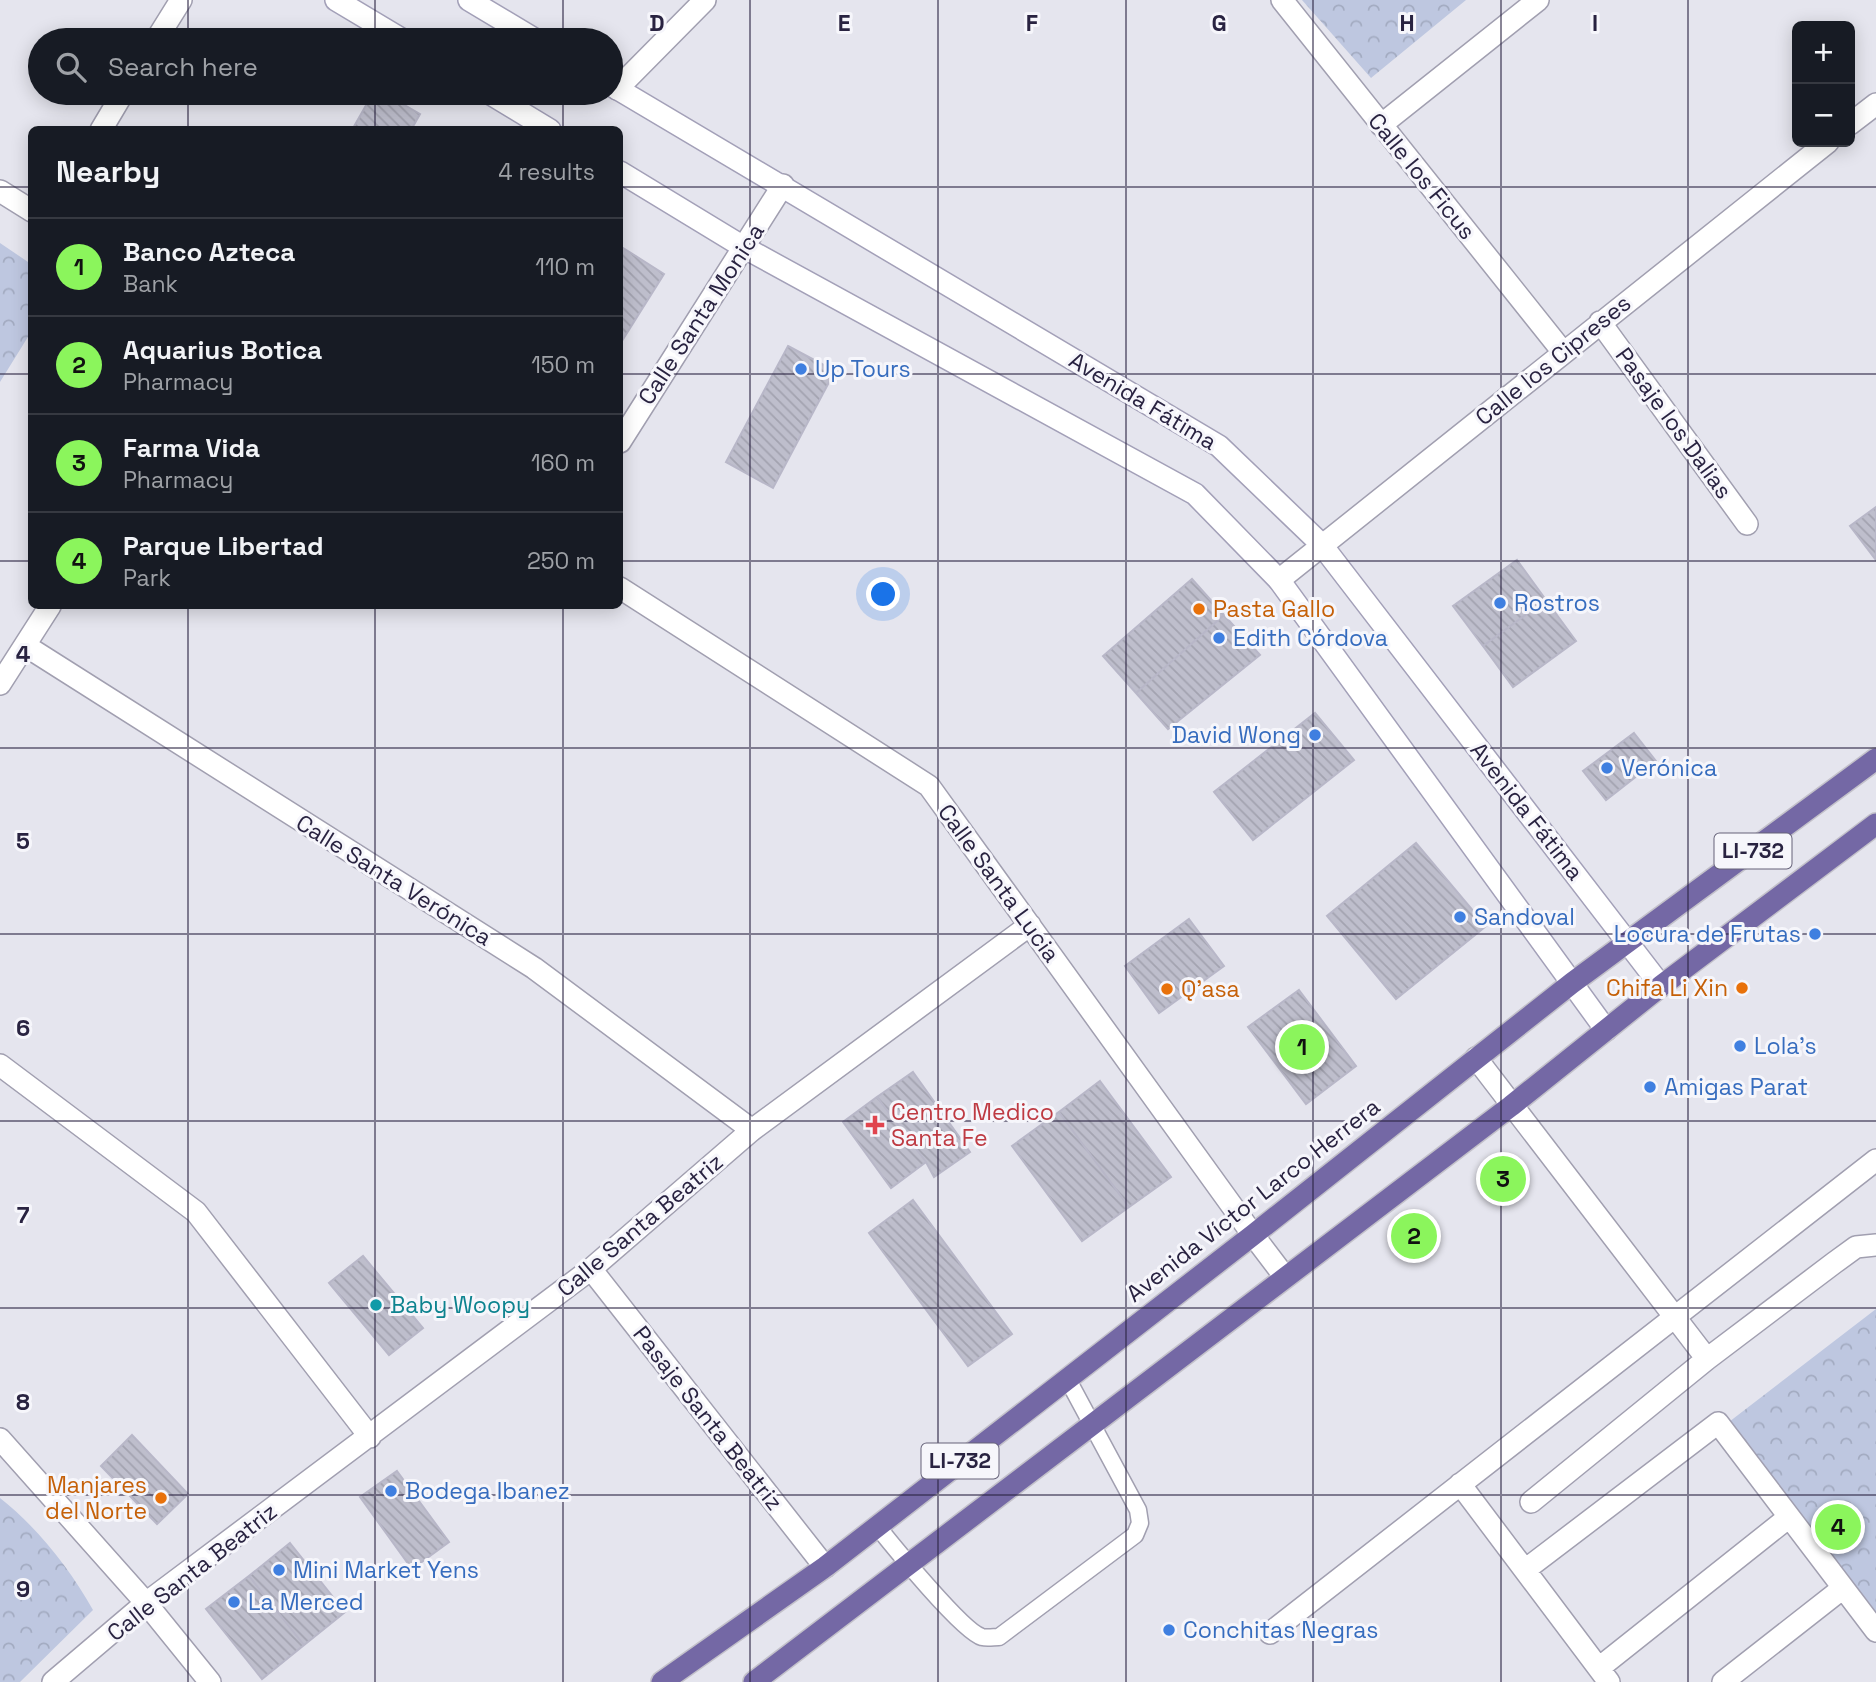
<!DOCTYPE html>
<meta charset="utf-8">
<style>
body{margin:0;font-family:"Space Grotesk",sans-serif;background:#20242c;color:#f1f3f6}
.controls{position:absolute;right:21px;top:21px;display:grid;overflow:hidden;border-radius:10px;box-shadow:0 4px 18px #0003}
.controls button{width:63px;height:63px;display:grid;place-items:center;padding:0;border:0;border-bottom:2px solid #363941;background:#171b24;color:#f1f3f6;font:35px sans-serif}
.you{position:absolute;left:884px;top:595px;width:24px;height:24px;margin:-18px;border:5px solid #fff;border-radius:50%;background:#1a73e8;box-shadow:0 0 0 10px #1a73e833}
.badge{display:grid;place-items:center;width:46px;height:46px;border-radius:50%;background:#8bf55c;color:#111;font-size:23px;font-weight:700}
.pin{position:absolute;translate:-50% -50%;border:4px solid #fff;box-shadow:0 2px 7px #0006}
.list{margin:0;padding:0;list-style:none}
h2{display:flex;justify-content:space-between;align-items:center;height:91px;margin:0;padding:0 28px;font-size:30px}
h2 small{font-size:23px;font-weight:400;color:#9ea1a6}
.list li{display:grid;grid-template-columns:46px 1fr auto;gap:21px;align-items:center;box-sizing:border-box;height:98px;padding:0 28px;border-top:2px solid #363941}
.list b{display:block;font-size:26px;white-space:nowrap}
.list p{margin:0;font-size:23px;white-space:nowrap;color:#9ea1a6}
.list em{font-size:23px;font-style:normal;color:#9ea1a6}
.icon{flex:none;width:38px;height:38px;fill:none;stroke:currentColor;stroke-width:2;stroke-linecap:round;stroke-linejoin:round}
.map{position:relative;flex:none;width:1876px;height:1682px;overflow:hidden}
.search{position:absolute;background:#171b24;box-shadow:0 4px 18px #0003;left:28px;top:28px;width:595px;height:77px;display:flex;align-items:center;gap:18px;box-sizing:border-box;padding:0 24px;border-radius:38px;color:#9ea1a6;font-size:26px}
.panel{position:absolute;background:#171b24;box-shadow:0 4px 18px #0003;left:28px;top:126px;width:595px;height:483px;border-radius:10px}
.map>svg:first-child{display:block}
</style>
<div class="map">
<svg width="1876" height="1682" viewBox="0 0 1876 1682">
<defs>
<pattern id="forest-crowns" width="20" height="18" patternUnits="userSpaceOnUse" patternTransform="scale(1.75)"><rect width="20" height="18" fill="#bec7e0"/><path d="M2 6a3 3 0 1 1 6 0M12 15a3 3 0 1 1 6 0" fill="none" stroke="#a3abc1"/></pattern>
<pattern id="building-back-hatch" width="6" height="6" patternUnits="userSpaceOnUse" patternTransform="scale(1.75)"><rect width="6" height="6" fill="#bebecc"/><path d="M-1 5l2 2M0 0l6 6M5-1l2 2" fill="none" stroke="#a3a3b0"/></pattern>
</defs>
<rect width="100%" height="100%" fill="#e5e5ee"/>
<path fill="url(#forest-crowns)" d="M 1302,0 L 1466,0 L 1371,78 Z
M 0,243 L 31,264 L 31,332 L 0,382 Z
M 1876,1309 L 1876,1628 L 1725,1425 Z
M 0,1498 C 37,1527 70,1569 93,1610 L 20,1682 L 0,1682 Z"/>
<path fill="url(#building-back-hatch)" stroke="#b8b7c8" stroke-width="2" d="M 373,93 L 384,93 L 420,114 L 411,130 L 352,130 Z
M 620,246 L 664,274 L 620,344 Z
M 788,346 L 835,371 L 773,488 L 726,462 Z
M 1876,507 L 1876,560 L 1850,526 Z
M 1517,560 L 1546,600 L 1483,646 L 1453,606 Z
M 1192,579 L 1224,615 L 1136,693 L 1103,656 Z
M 1546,600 L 1576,641 L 1513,687 L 1483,646 Z
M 1224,615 L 1260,655 L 1168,729 L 1136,693 Z
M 1315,713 L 1354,760 L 1253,840 L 1214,792 Z
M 1634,733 L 1656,761 L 1606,800 L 1583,771 Z
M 1416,843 L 1486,926 L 1396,999 L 1327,916 Z
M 1189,919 L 1224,966 L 1159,1013 L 1125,966 Z
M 1299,990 L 1356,1066 L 1306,1104 L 1248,1027 Z
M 913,1072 L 970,1152 L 934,1177 L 926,1162 L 877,1097 Z
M 1100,1081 L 1171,1177 L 1129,1207 L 1059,1112 Z
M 877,1097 L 926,1162 L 891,1188 L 843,1122 Z
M 1059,1112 L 1129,1207 L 1082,1241 L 1012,1146 Z
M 913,1200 L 1012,1334 L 968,1366 L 869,1233 Z
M 363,1256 L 423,1328 L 389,1355 L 329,1283 Z
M 132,1435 L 188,1494 L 157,1524 L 101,1466 Z
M 397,1471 L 449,1542 L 412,1569 L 360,1497 Z
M 290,1543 L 345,1612 L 304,1645 L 249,1576 Z
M 249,1576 L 304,1645 L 262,1679 L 206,1609 Z"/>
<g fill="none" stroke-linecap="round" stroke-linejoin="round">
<g stroke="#a19fb0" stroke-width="19">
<path id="lane" d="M 877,1526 C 893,1546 963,1632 982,1637 C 987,1638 994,1637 999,1637 L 1135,1535 L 1140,1523 L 1138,1510 L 1067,1378"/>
</g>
<g stroke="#a19fb0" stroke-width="24">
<path id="street" d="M 1282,0 L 1563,352
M 156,40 L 181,0
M 617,89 L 705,0
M 1850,124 L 1876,104
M 1381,125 L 1538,0
M 101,130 L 123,93
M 0,191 L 32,211
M 1600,322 L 1747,524
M 620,442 L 783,185
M 1279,580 L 1828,142
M 620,588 L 929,786 L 1253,1235 L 1285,1277
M 26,646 L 534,968 L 752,1130
M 0,684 L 50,606
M 1476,1058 L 1707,1359
M 0,1065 L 196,1212 L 370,1437
M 591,1269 L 825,1567
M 0,1439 L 146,1603 L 210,1682
M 1460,1484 L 1609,1682
M 1531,1502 L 1707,1359 L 1834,1263 L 1856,1247 L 1876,1245
M 1525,1570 L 1718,1423 L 1876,1631
M 1270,1633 L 1876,1160
M 1599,1668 L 1789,1517
M 53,1682 L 146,1603 L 591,1269 L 752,1130 L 1030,925
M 1723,1682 L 1843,1588"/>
</g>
<g stroke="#a3a0b8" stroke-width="24">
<path id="secondary" d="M 336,0 L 403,40
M 469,0 L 536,40
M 611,85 L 1219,446 L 1321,544 L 1661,986
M 489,93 L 550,130
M 620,172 L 745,248 L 1195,494 L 1279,580 L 1606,1030"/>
</g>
<g stroke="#c3c1ca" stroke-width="24">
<path id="primary" d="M 662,1682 L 825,1567 L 1253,1235 L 1572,983 L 1876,759
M 754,1682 L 1511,1106 L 1661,986 L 1876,824"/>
</g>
<use href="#lane" stroke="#fff" stroke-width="16"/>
<use href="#street" stroke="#fff" stroke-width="21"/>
<use href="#secondary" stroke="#fff" stroke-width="21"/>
<use href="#primary" stroke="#7468a5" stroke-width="21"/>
</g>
<path fill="none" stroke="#292341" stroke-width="2" stroke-opacity="0.55" d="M 188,0 L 188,40M 375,0 L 375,40M 563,0 L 563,40M 750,0 L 750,1682M 938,0 L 938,1682M 1126,0 L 1126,1682M 1313,0 L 1313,1682M 1501,0 L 1501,1682M 1688,0 L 1688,1682M 188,93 L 188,130M 375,93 L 375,130M 563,93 L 563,130M 0,187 L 32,187M 620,187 L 1876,187M 0,374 L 32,374M 620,374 L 1876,374M 0,561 L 32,561M 620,561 L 1876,561M 188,606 L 188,1682M 375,606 L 375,1682M 563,606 L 563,1682M 0,748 L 1876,748M 0,934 L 1876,934M 0,1121 L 1876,1121M 0,1308 L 1876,1308M 0,1495 L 1876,1495"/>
<g fill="#3f7fe0" stroke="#f6f6fb" stroke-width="2.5">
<circle cx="801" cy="369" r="7"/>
<circle cx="1500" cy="603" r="7"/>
<circle cx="1219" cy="638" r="7"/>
<circle cx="1315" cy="735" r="7"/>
<circle cx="1607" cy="768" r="7"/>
<circle cx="1460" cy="917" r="7"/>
<circle cx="1815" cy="934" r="7"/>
<circle cx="1740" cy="1046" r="7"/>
<circle cx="1650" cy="1087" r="7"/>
<circle cx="391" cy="1491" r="7"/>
<circle cx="279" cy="1570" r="7"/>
<circle cx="234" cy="1602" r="7"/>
<circle cx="1169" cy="1630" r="7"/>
</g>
<g fill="#e8710a" stroke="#f6f6fb" stroke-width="2.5">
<circle cx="1199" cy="609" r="7"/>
<circle cx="1742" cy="988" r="7"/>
<circle cx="1167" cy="989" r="7"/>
<circle cx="161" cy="1498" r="7"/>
</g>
<path fill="#e0444e" stroke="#f6f6fb" stroke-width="2.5" d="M871.5 1114.5h7v7h7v7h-7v7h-7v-7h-7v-7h7z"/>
<circle fill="#0f9aa8" stroke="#f6f6fb" stroke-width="2.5" cx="376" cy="1305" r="7"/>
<g text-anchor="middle" stroke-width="6" stroke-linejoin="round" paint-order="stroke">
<g fill="#f6f6fb" stroke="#666279" stroke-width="2">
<rect x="1714.5" y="833.5" width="77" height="35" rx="5"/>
<rect x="921.5" y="1443.5" width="77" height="35" rx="5"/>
</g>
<g font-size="21" font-weight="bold" fill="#292341">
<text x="1753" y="858">LI-732</text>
<text x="960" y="1468">LI-732</text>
</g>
<g font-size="23" fill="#292341" stroke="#f6f6fb">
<text transform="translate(1422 176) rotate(51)" y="8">Calle los Ficus</text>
<text transform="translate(701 314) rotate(-57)" y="8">Calle Santa Monica</text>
<text transform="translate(1553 360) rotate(-39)" y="8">Calle los Cipreses</text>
<text transform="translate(1143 401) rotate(31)" y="8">Avenida Fátima</text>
<text transform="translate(1674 423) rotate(54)" y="8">Pasaje los Dalias</text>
<text transform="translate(1527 811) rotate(52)" y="8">Avenida Fátima</text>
<text transform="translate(394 880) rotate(32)" y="8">Calle Santa Verónica</text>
<text transform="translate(999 883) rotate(54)" y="8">Calle Santa Lucia</text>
<text transform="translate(1253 1200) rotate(-38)" y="8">Avenida Víctor Larco Herrera</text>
<text transform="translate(640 1225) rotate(-40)" y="8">Calle Santa Beatriz</text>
<text transform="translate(708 1418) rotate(52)" y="8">Pasaje Santa Beatriz</text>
<text transform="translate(192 1572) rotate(-38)" y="8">Calle Santa Beatriz</text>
</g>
<g font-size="23" fill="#366cbe" stroke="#f6f6fb" text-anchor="start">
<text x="815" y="377">Up Tours</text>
<text x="1514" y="611">Rostros</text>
<text x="1233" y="646">Edith Córdova</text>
<text x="1301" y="743" text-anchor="end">David Wong</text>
<text x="1621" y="776">Verónica</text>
<text x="1474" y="925">Sandoval</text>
<text x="1801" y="942" text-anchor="end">Locura de Frutas</text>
<text x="1754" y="1054">Lola's</text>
<text x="1664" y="1095">Amigas Parat</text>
<text x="405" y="1499">Bodega Ibanez</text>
<text x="293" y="1578">Mini Market Yens</text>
<text x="248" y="1610">La Merced</text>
<text x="1183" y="1638">Conchitas Negras</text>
</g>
<g font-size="23" fill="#c56008" stroke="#f6f6fb" text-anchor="start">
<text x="1213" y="617">Pasta Gallo</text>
<text x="1728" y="996" text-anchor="end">Chifa Li Xin</text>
<text x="1181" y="997">Q'asa</text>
<text x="147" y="1493" text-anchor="end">Manjares<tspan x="147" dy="26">del Norte</tspan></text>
</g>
<g font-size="23" fill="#be3a42" stroke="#f6f6fb" text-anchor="start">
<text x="891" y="1120">Centro Medico<tspan x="891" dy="26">Santa Fe</tspan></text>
</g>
<g font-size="23" fill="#0d838f" stroke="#f6f6fb" text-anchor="start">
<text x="390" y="1313">Baby Woopy</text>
</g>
</g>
<g font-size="23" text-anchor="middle" font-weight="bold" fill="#292341" stroke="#f6f6fb" stroke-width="6" stroke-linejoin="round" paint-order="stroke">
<text x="657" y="31">D</text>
<text x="844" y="31">E</text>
<text x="1032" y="31">F</text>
<text x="1219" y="31">G</text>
<text x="1407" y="31">H</text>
<text x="1595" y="31">I</text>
<text x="23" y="662">4</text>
<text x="23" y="849">5</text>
<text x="23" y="1036">6</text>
<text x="23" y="1223">7</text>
<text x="23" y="1410">8</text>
<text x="23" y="1597">9</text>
</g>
</svg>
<div class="controls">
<button>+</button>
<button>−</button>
</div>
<div class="you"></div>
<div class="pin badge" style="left:1302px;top:1047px">1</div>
<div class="pin badge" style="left:1414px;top:1236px">2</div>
<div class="pin badge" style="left:1503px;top:1179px">3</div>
<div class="pin badge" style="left:1838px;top:1527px">4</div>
<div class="search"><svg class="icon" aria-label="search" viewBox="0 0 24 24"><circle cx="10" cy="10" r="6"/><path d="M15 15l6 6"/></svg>Search here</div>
<section class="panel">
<h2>Nearby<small>4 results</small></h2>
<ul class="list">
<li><span class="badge">1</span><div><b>Banco Azteca</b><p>Bank</p></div><em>110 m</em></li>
<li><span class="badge">2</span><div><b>Aquarius Botica</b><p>Pharmacy</p></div><em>150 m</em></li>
<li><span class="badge">3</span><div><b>Farma Vida</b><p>Pharmacy</p></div><em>160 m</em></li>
<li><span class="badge">4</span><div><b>Parque Libertad</b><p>Park</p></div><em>250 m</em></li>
</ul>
</section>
</div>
